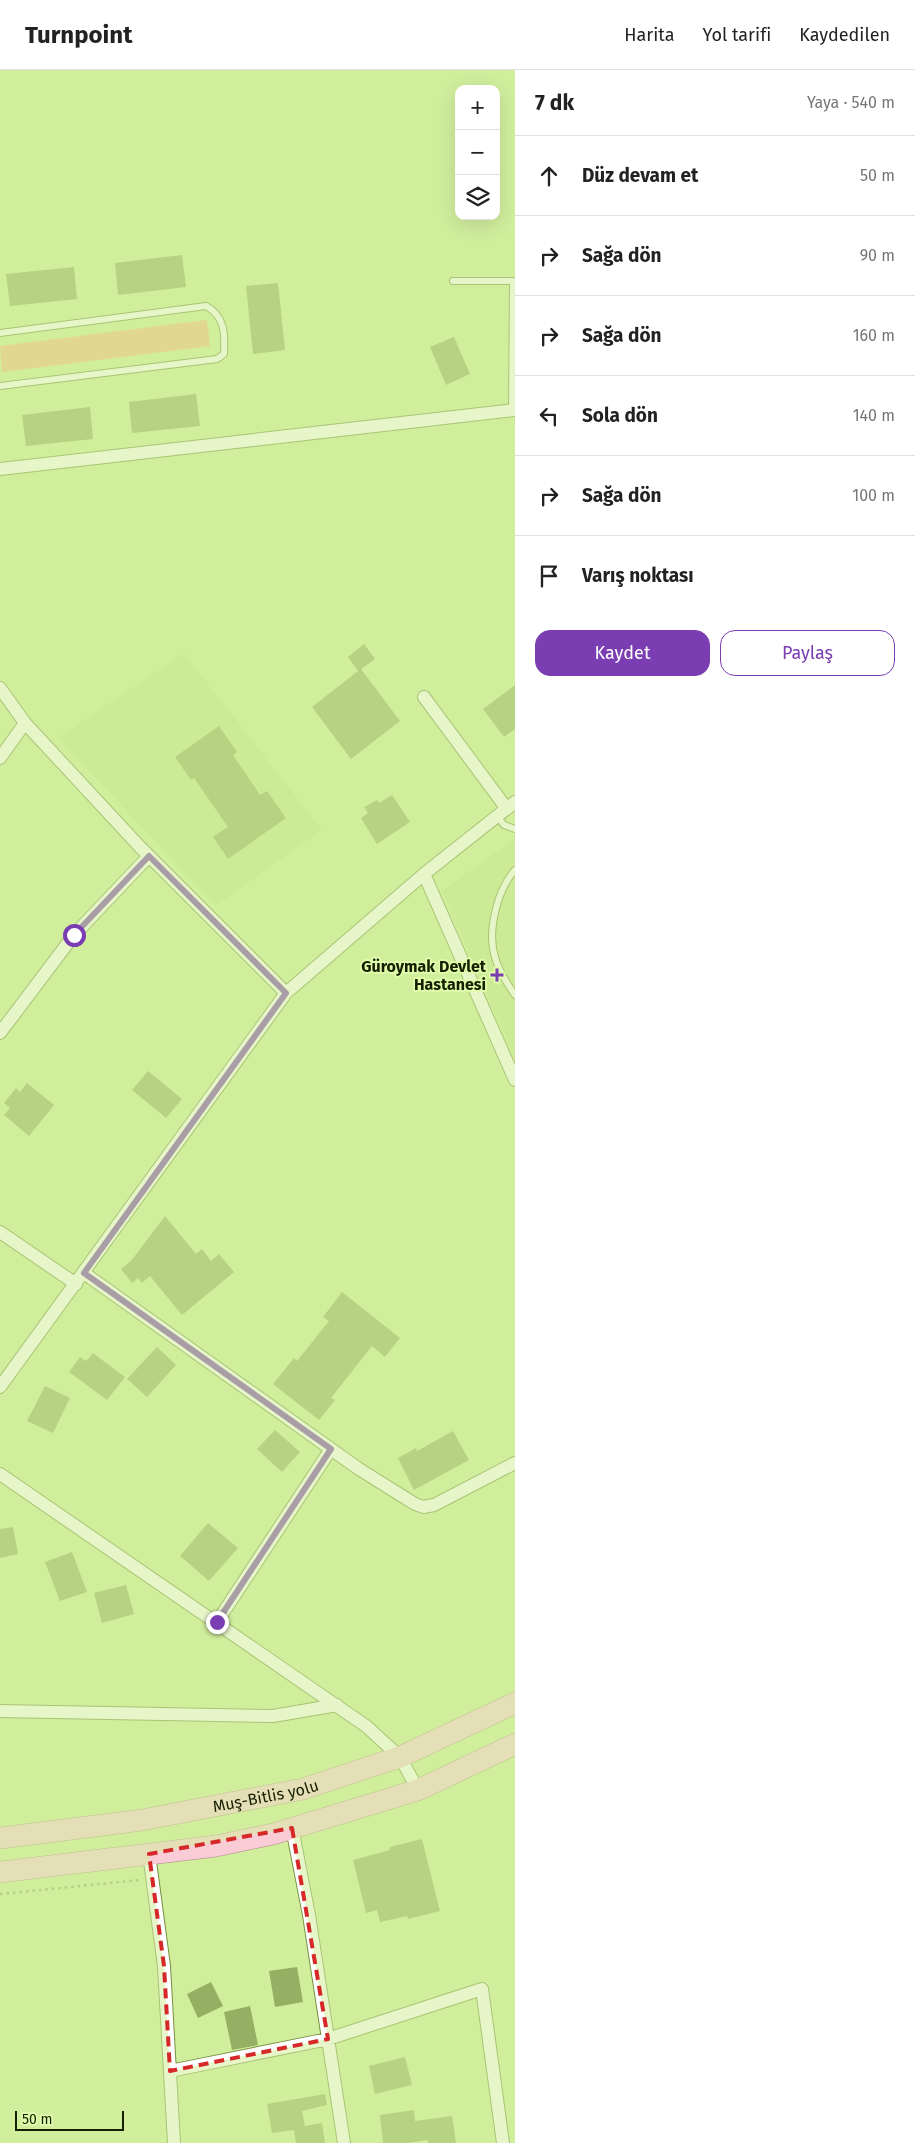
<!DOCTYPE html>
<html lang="tr">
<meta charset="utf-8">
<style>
body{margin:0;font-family:"Fira Sans",sans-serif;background:#f2f2f2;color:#222}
.controls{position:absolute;right:15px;top:15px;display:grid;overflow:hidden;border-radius:10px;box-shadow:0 5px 20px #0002}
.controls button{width:45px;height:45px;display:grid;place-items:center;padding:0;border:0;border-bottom:1px solid #e0e0e0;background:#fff;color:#222;font:25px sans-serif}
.scale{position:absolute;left:15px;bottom:12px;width:109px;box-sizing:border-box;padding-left:5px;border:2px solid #161f01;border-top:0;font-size:14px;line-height:18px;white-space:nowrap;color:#161f01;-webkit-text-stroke:4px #defcaa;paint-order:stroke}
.stop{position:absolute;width:15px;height:15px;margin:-11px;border:4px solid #7a3db2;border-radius:50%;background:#fff}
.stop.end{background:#7a3db2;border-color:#fff;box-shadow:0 1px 5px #0008}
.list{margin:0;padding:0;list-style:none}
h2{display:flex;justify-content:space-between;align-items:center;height:65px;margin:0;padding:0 20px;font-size:21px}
h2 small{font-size:16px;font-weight:400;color:#767676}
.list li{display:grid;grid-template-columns:32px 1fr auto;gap:15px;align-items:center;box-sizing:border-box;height:80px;padding:0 20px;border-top:1px solid #e0e0e0}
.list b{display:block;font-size:19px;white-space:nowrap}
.list em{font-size:16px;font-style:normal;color:#767676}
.actions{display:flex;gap:10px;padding:15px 20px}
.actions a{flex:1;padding:11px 0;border:1px solid #7a3db2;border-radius:15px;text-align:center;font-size:18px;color:#7a3db2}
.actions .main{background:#7a3db2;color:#fff}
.icon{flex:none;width:28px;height:28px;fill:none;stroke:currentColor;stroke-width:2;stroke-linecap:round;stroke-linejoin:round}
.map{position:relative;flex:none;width:515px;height:2073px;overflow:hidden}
header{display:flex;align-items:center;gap:30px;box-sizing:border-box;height:70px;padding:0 25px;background:#fff;border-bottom:1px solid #e0e0e0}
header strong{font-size:24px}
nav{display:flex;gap:28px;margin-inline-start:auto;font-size:18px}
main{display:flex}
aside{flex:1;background:#fff}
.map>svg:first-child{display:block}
</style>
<header>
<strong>Turnpoint</strong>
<nav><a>Harita</a><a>Yol tarifi</a><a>Kaydedilen</a></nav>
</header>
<main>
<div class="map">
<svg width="515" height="2073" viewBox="0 0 515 2073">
<rect width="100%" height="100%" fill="#d1ee9d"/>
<path fill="#c7e78e" d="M 184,583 L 322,760 L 216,836 L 58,668 Z
M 515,768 L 515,988 L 442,821 Z"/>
<path fill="#f6bb83" d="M 207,250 L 210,276 L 2,302 L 0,276 Z"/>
<path fill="#95b062" d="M 182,185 L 186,217 L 118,225 L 115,193 Z
M 74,197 L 77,229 L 10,236 L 6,204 Z
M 278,213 L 285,280 L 253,284 L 246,216 Z
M 454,267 L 470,304 L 446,315 L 430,277 Z
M 196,324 L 200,356 L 132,363 L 129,332 Z
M 90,337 L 93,369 L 26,376 L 22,345 Z
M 364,574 L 375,589 L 361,599 L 400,651 L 351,689 L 312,637 L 358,601 L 348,587 Z
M 515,615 L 515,659 L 504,667 L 483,639 Z
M 219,656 L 237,682 L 233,685 L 260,725 L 267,721 L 286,748 L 228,789 L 213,767 L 228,757 L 194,708 L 191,710 L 175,687 Z
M 392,725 L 410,752 L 377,774 L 361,748 L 368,743 L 364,737 L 377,730 L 379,733 Z
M 148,1001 L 182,1029 L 166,1048 L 132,1020 Z
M 27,1013 L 54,1035 L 29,1066 L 4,1045 L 10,1038 L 4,1033 L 16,1018 L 20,1022 Z
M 165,1146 L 196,1184 L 202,1179 L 211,1191 L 219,1184 L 234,1202 L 182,1245 L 150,1206 L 142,1213 L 138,1208 L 132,1213 L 121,1199 L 131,1191 Z
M 342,1222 L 400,1268 L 385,1287 L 372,1276 L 331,1328 L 335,1330 L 319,1350 L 273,1314 L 294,1288 L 297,1291 L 329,1251 L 323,1247 Z
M 157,1277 L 176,1295 L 147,1327 L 127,1309 Z
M 93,1283 L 125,1307 L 107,1330 L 69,1302 L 80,1287 L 86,1291 Z
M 45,1316 L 70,1328 L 53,1363 L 27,1351 Z
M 275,1360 L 300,1382 L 282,1402 L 257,1379 Z
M 453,1361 L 469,1390 L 414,1420 L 398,1388 L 416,1378 L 417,1381 Z
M 208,1453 L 238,1478 L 209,1511 L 180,1486 Z
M 13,1457 L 18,1484 L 0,1488 L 0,1459 Z
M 72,1482 L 87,1522 L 60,1531 L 45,1492 Z
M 126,1515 L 134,1544 L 102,1553 L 94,1523 Z
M 422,1769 L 440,1841 L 408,1849 L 407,1846 L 380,1852 L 377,1840 L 366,1843 L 353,1790 L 390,1780 L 390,1777 Z
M 297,1897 L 303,1932 L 275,1937 L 269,1901 Z
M 211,1912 L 223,1936 L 198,1948 L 187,1924 Z
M 250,1936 L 258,1975 L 232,1980 L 224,1942 Z
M 405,1987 L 412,2015 L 375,2024 L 369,1996 Z
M 325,2024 L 327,2035 L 302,2041 L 305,2056 L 322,2053 L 325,2073 L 296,2073 L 294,2060 L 272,2063 L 267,2034 Z
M 414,2040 L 415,2051 L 452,2046 L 456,2073 L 428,2073 L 428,2070 L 407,2073 L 383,2073 L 380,2045 Z"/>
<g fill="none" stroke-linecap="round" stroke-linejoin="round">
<g stroke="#779143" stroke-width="8">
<path id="service" d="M 453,211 L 513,211 L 512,340
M 0,263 L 206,236 C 225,246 225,264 224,284 L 217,289 L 0,316
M 497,746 L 504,755 L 515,759
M 515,800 C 497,820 487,862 495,887 C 498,899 508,915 515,925"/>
</g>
<g stroke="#779143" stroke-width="14">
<path id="minor" d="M 0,399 L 515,340
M 0,618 L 25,653 L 140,777 L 286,923 L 0,1317
M 424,627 L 507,739
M 0,688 L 25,653
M 424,804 L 515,1010
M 286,923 L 424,804 L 515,732
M 0,963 L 74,865 L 149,786
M 0,1162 L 76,1214
M 84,1203 L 359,1399 L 415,1434 L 423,1437 L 434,1435 L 515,1393
M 0,1404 L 366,1656 L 400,1687 L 418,1720
M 217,1552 L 331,1379
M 0,1641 L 273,1646 L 337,1635
M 292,1758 L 309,1845 L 344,2073
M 149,1784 L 164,1896 L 174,2073
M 170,2001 L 328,1969 L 482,1919 L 503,2073"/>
</g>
<g stroke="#aa8885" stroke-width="22">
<g id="trunk">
<path id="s1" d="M 0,1768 L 142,1750 L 303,1719 L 400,1687 L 515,1633"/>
<path d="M 0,1802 L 216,1776 L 273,1764 L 418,1720 L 515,1674"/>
</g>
</g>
<path stroke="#93aa69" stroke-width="2.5" stroke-dasharray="2.5 4" stroke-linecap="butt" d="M 0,1824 L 140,1810"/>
<use href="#service" stroke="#fff" stroke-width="6"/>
<use href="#minor" stroke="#fff" stroke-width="12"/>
<use href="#trunk" stroke="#faccd6" stroke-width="21"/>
</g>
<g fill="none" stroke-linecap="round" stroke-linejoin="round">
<path stroke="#7a3db2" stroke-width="6" d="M 74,865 L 149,786 L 286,923 L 84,1203 L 331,1379 L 217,1552"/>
</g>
<path d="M0 0H515V2073H0ZM 292,1758 L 328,1969 L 170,2001 L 164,1896 L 149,1784 Z" fill="#d1ee9d" fill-opacity=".55" fill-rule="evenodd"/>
<path fill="none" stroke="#d62828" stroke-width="4" stroke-dasharray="10 6" stroke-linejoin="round" d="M 292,1758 L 328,1969 L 170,2001 L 164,1896 L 149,1784 Z"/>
<path fill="#7a3db2" stroke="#defcaa" stroke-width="2" d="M494.5 897.5h5v5h5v5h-5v5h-5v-5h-5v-5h5z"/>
<g text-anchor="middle" stroke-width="4" stroke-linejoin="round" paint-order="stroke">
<g font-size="16" font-weight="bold" fill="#161f01" stroke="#defcaa" text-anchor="end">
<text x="486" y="902">Güroymak Devlet<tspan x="486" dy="18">Hastanesi</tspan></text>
</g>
<g font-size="16" fill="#161f01" stroke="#defcaa">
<text dy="6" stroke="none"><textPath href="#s1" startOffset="269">Muş-Bitlis yolu</textPath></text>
</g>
</g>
</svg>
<div class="controls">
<button>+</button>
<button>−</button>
<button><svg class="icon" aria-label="layers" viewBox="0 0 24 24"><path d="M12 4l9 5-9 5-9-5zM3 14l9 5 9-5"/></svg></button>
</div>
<div class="scale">50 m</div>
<div class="stop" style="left:74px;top:865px"></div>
<div class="stop end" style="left:217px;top:1552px"></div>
</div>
<aside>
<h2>7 dk<small>Yaya · 540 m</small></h2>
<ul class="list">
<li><svg class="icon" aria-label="ahead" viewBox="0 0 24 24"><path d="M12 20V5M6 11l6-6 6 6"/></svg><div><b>Düz devam et</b></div><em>50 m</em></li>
<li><svg class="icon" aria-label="right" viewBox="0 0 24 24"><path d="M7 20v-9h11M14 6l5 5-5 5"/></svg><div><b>Sağa dön</b></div><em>90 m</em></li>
<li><svg class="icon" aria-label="right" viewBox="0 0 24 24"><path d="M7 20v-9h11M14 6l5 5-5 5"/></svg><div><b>Sağa dön</b></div><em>160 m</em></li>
<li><svg class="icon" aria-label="left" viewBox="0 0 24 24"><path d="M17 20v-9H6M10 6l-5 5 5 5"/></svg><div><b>Sola dön</b></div><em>140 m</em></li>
<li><svg class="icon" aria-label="right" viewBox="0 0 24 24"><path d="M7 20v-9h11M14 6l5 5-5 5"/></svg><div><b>Sağa dön</b></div><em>100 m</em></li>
<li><svg class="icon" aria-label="arrive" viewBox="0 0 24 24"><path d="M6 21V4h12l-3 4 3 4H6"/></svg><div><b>Varış noktası</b></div></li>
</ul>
<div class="actions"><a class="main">Kaydet</a><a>Paylaş</a></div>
</aside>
</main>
